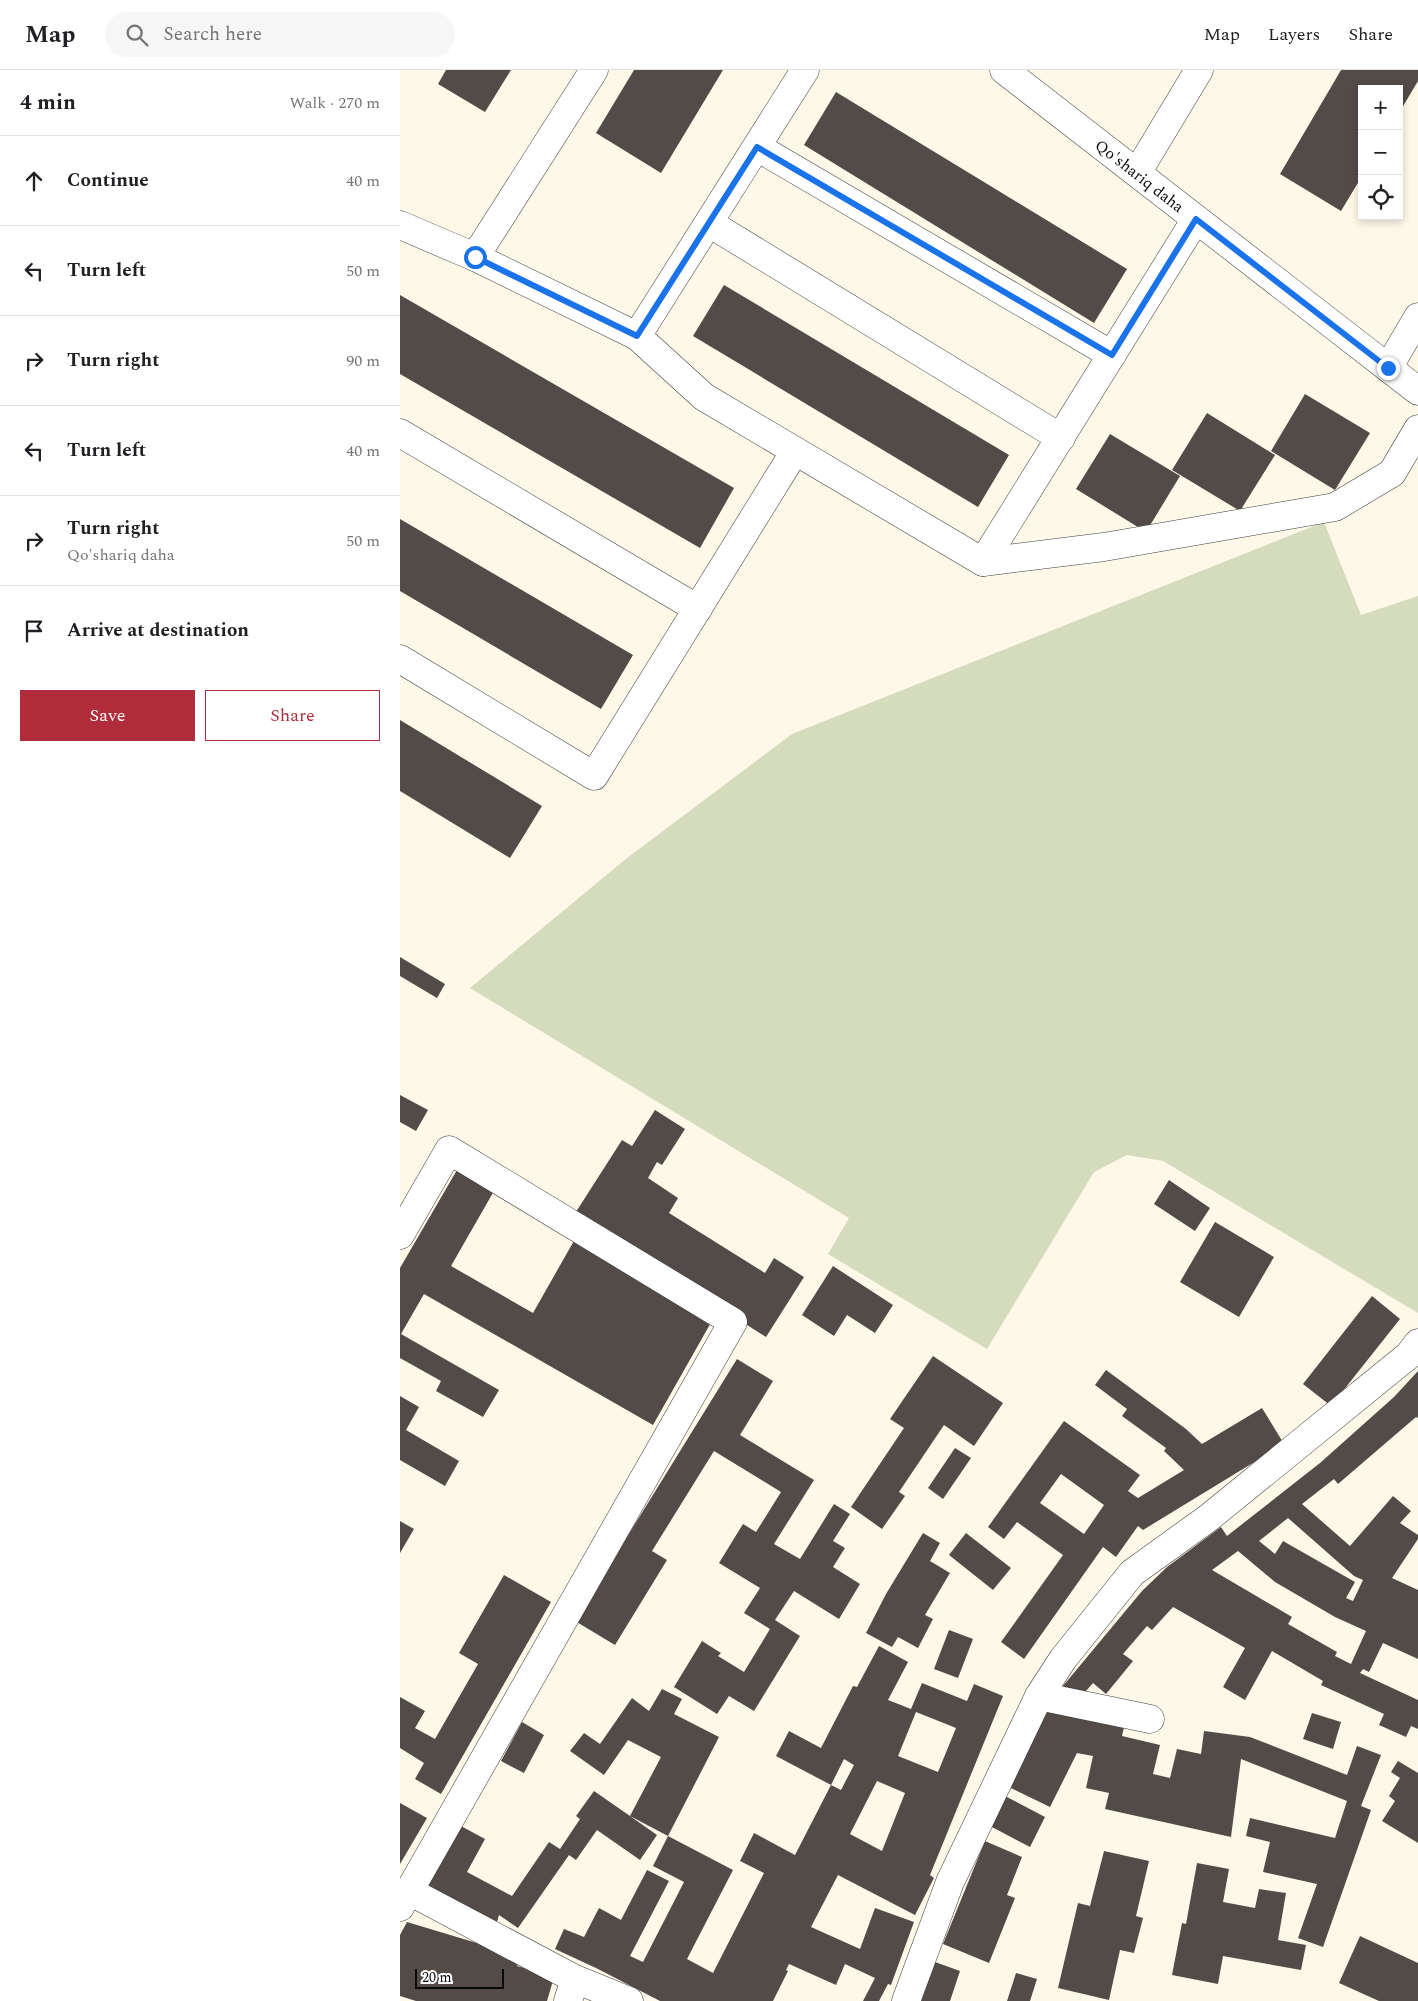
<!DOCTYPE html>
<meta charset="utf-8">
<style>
body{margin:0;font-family:Spectral,serif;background:#f6f6f6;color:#202124}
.controls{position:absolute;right:15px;top:15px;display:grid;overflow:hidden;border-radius:0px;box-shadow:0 2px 8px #0003}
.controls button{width:45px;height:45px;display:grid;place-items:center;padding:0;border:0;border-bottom:1px solid #e0e0e0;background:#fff;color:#202124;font:25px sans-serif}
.scale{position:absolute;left:15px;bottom:12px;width:89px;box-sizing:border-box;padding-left:5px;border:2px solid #0a0a0a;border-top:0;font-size:14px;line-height:18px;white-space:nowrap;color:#0a0a0a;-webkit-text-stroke:4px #fff;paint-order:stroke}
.stop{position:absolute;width:15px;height:15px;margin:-11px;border:4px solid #1a73e8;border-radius:50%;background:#fff}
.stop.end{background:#1a73e8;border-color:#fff;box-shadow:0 1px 5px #0008}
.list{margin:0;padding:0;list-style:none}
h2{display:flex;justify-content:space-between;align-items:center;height:65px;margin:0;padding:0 20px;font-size:21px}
h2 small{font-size:16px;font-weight:400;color:#757577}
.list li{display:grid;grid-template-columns:32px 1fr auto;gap:15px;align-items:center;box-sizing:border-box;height:90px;padding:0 20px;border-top:1px solid #e0e0e0}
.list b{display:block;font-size:19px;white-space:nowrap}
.list p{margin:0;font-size:16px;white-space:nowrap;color:#757577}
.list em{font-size:16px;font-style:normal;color:#757577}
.actions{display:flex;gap:10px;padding:15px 20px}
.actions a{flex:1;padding:11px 0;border:1px solid #b02c3b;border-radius:0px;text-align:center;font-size:18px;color:#b02c3b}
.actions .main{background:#b02c3b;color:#fff}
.icon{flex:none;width:28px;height:28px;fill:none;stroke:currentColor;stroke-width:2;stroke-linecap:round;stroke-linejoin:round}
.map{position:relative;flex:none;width:1018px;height:1931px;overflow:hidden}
header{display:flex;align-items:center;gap:30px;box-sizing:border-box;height:70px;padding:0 25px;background:#fff;border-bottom:1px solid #e0e0e0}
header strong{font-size:24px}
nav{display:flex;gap:28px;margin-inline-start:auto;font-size:18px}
.search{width:350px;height:45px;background:#f6f6f6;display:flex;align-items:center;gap:12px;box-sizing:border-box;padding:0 18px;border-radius:28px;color:#757577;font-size:19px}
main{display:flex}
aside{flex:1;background:#fff}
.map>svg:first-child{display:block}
</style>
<header>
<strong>Map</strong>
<div class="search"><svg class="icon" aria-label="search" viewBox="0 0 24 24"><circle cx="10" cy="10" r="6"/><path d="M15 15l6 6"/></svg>Search here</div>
<nav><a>Map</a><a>Layers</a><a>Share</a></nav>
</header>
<main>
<aside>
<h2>4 min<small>Walk · 270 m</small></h2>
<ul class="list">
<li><svg class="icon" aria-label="ahead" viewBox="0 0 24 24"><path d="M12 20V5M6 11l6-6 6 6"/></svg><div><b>Continue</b></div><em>40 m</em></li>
<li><svg class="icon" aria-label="left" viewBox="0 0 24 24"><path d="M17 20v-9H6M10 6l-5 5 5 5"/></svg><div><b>Turn left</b></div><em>50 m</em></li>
<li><svg class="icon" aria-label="right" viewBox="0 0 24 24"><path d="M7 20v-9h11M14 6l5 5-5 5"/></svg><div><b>Turn right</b></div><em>90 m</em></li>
<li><svg class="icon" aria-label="left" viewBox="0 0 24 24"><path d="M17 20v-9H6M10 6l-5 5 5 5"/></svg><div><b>Turn left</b></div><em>40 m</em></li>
<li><svg class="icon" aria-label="right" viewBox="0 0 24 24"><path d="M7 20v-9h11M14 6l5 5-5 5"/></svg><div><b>Turn right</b><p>Qo'shariq daha</p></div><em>50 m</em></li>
<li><svg class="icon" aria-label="arrive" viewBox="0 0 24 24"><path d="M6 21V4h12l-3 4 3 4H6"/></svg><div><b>Arrive at destination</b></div></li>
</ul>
<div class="actions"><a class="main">Save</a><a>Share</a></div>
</aside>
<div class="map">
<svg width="1018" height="1931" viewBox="0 0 1018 1931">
<rect width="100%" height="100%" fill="#fef8e8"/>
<path fill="#d4dcbd" d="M 924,452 L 961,545 L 1018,526 L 1018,1243 L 763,1091 L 727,1085 L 694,1102 L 587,1279 L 428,1184 L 449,1148 L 70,918 L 227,788 L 392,664 Z"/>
<path fill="#524b47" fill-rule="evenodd" d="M 46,0 L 111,0 L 85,42 L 38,14 Z
M 234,0 L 323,0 L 261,103 L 196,63 Z
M 941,0 L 1018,0 L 1018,11 L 999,43 L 999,19 L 962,19 L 962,106 L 941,141 L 880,104 Z
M 436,22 L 727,199 L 694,253 L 404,75 Z
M 324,215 L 609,385 L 578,437 L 293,266 Z
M 0,225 L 334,418 L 300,478 L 0,304 Z
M 905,324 L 970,363 L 935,420 L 871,381 Z
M 807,343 L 875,385 L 840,441 L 772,400 Z
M 710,364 L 780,406 L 746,462 L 676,419 Z
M 0,449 L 233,585 L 201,639 L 0,521 Z
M 0,650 L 142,736 L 110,788 L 0,721 Z
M 0,887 L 45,914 L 37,928 L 0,906 Z
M 0,1025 L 28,1040 L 16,1061 L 0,1052 Z
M 255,1040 L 285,1059 L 262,1095 L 257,1092 L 248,1108 L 278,1128 L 269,1143 L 365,1203 L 374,1188 L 404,1207 L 366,1267 L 174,1145 L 222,1070 L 232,1076 Z
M 57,1100 L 94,1121 L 51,1196 L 133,1243 L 175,1169 L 313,1249 L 253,1355 L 24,1224 L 1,1264 L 99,1320 L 83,1347 L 36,1321 L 41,1311 L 0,1288 L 0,1198 Z
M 769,1110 L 810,1138 L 795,1161 L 754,1134 Z
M 815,1152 L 874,1187 L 839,1247 L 780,1212 Z
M 433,1196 L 493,1235 L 475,1263 L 447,1245 L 434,1266 L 402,1245 Z
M 972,1226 L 1000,1249 L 931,1336 L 903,1314 Z
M 533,1286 L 603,1333 L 574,1376 L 544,1355 L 499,1422 L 505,1426 L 482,1459 L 451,1437 L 504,1358 L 490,1349 Z
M 337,1289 L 373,1311 L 340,1365 L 414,1410 L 374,1474 L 400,1489 L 434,1434 L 450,1444 L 433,1471 L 445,1478 L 433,1497 L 460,1514 L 439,1549 L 394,1521 L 375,1550 L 400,1566 L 354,1641 L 329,1626 L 317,1644 L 274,1617 L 302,1571 L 321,1583 L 318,1586 L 344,1602 L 370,1559 L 344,1543 L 360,1518 L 319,1493 L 343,1454 L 356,1462 L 381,1422 L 314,1381 L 252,1481 L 267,1490 L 215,1575 L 175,1551 Z
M 706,1300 L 786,1359 L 802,1374 L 862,1338 L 884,1374 L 743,1460 L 738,1456 L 716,1487 L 703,1477 L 624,1589 L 601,1572 L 663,1485 L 617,1452 L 604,1469 L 588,1457 L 664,1351 L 740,1405 L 728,1421 L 738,1428 L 784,1400 L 764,1381 L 766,1378 L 722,1346 L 727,1339 L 695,1315 ZM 661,1404 L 704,1435 L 684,1464 L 640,1433 Z
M 1018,1301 L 1018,1348 L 1016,1347 L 938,1414 L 934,1409 L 902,1434 L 950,1476 L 993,1426 L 1011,1441 L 1000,1453 L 1018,1465 L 1018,1469 L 992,1508 L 1018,1520 L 1018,1589 L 983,1573 L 969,1602 L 963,1599 L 960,1603 L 1018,1630 L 1018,1659 L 1011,1656 L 1006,1667 L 979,1655 L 984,1644 L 921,1615 L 923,1611 L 872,1581 L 845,1630 L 823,1617 L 845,1578 L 773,1537 L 752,1560 L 747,1556 L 723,1584 L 733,1591 L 706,1624 L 693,1613 L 679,1629 L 663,1616 L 742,1521 L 767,1497 L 821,1457 L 827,1466 L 920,1393 L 994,1327 ZM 888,1448 L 954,1506 L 963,1510 L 953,1531 L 946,1528 L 955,1512 L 883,1471 L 875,1484 L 859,1471 ZM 838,1481 L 875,1512 L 935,1547 L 966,1561 L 951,1594 L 935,1586 L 937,1582 L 888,1554 L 892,1547 L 812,1500 Z
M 0,1326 L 19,1337 L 6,1360 L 59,1391 L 45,1416 L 0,1390 Z
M 555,1378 L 571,1388 L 543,1429 L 528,1418 Z
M 0,1451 L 14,1459 L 0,1483 Z
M 523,1463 L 540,1473 L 530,1491 L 550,1503 L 525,1545 L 533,1549 L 518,1578 L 498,1567 L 492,1577 L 466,1563 L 486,1524 Z
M 566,1463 L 611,1498 L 593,1520 L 549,1485 Z
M 104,1505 L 151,1532 L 41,1724 L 15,1709 L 24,1693 L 0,1678 L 0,1627 L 25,1641 L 15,1658 L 35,1669 L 78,1594 L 59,1583 Z
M 549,1560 L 573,1569 L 558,1608 L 534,1599 Z
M 479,1576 L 508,1592 L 488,1630 L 511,1639 L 522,1613 L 567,1631 L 574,1614 L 603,1626 L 530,1805 L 534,1808 L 515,1845 L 438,1805 L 411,1857 L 460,1879 L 475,1838 L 514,1852 L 491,1915 L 488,1914 L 479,1931 L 463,1931 L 475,1908 L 445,1894 L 436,1915 L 389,1894 L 386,1900 L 388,1901 L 373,1931 L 260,1931 L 196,1898 L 155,1879 L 164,1859 L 184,1867 L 199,1838 L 221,1850 L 247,1800 L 269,1811 L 230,1886 L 243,1892 L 284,1812 L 253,1796 L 268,1766 L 333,1800 L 287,1889 L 313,1903 L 364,1803 L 340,1791 L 354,1763 L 395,1785 L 431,1715 L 376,1686 L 389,1661 L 421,1678 L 453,1616 L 457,1617 ZM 516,1642 L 556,1658 L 538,1702 L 498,1686 ZM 444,1689 L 454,1695 L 441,1720 L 431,1715 ZM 477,1711 L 505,1723 L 482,1781 L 450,1764 Z
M 262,1619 L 282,1629 L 274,1644 L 319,1667 L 268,1766 L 230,1746 L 257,1765 L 240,1790 L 197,1760 L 176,1790 L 169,1785 L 118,1858 L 99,1845 L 97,1852 L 27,1815 L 59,1755 L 85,1769 L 67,1802 L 112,1826 L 149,1772 L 160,1779 L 180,1749 L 176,1746 L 194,1721 L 230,1746 L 261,1687 L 228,1670 L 204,1705 L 170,1681 L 184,1663 L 200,1674 L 232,1628 L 249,1641 Z
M 648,1640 L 724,1657 L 722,1666 L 760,1675 L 753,1704 L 770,1708 L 777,1679 L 801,1684 L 804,1661 L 850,1667 L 947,1705 L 957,1676 L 981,1685 L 961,1736 L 971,1740 L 923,1877 L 898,1868 L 917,1814 L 863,1802 L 870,1772 L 846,1766 L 850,1748 L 935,1768 L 947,1731 L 841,1689 L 831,1767 L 705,1739 L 709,1723 L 686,1718 L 693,1686 L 677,1683 L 650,1737 L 609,1717 Z
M 912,1643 L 941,1652 L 933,1679 L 903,1669 Z
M 122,1652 L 144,1665 L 124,1703 L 101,1691 Z
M 998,1691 L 1018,1703 L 1018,1773 L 982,1751 L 995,1731 L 989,1726 L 1000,1708 L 991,1702 Z
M 605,1726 L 645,1747 L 630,1777 L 590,1756 Z
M 0,1733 L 27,1748 L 0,1794 Z
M 585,1771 L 622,1787 L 607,1825 L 615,1828 L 589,1893 L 543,1874 Z
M 704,1781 L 749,1791 L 736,1846 L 743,1848 L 734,1883 L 720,1880 L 709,1930 L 658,1918 L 678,1833 L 690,1836 Z
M 797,1793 L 829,1799 L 823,1832 L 855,1838 L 859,1819 L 886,1823 L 878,1870 L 906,1875 L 901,1900 L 823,1886 L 818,1914 L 772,1905 L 782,1853 L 786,1854 Z
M 7,1852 L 120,1886 L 117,1896 L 154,1907 L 147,1931 L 16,1931 L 0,1926 L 0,1865 Z
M 960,1866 L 1018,1893 L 1018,1931 L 979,1931 L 939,1913 Z
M 535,1892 L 560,1901 L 550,1931 L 521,1931 Z
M 616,1903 L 637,1909 L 630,1931 L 607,1931 Z"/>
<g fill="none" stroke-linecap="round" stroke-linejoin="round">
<g stroke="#3d3d3d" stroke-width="29">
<g id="minor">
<path id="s1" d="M 604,0 L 1018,321"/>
<path d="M 357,77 L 712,285"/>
<path d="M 737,103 L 799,0"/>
<path d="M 309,153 L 661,368"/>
<path d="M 0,155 L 75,187 L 194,0"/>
<path d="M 75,187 L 237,266 L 405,0"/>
<path d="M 237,266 L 304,327 L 583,492 L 796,149"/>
<path d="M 988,298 L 1018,247"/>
<path d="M 0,363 L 298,539"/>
<path d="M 583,492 L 704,477 L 935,437 L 992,403 L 1018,359"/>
<path d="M 0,589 L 194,706 L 395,381"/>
<path d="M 0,1165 L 49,1080 L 333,1252 L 0,1837"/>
<path d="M 639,1626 L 750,1649"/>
<path d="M 9,1821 L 175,1909 L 229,1931"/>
<path d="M 168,1931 L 175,1909"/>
<path d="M 506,1931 L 550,1812 L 639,1626 L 663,1589 L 732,1503 L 807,1449 L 1009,1285 L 1018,1273"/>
</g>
</g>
<use href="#minor" stroke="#fff" stroke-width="28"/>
</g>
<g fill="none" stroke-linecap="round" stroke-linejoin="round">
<path stroke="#1a73e8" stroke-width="6" d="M 75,187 L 237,266 L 357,77 L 712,285 L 796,149 L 988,298"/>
</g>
<g text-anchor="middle" stroke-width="5" stroke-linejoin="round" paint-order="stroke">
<g font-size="16" fill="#0a0a0a" stroke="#fff">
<text dy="6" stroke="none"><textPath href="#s1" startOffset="172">Qo'shariq daha</textPath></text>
</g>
</g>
</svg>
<div class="controls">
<button>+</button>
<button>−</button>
<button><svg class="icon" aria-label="locate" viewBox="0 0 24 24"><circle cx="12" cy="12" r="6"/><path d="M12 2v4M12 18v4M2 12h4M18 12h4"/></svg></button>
</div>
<div class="scale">20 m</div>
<div class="stop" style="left:75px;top:187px"></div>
<div class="stop end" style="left:988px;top:298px"></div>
</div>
</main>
